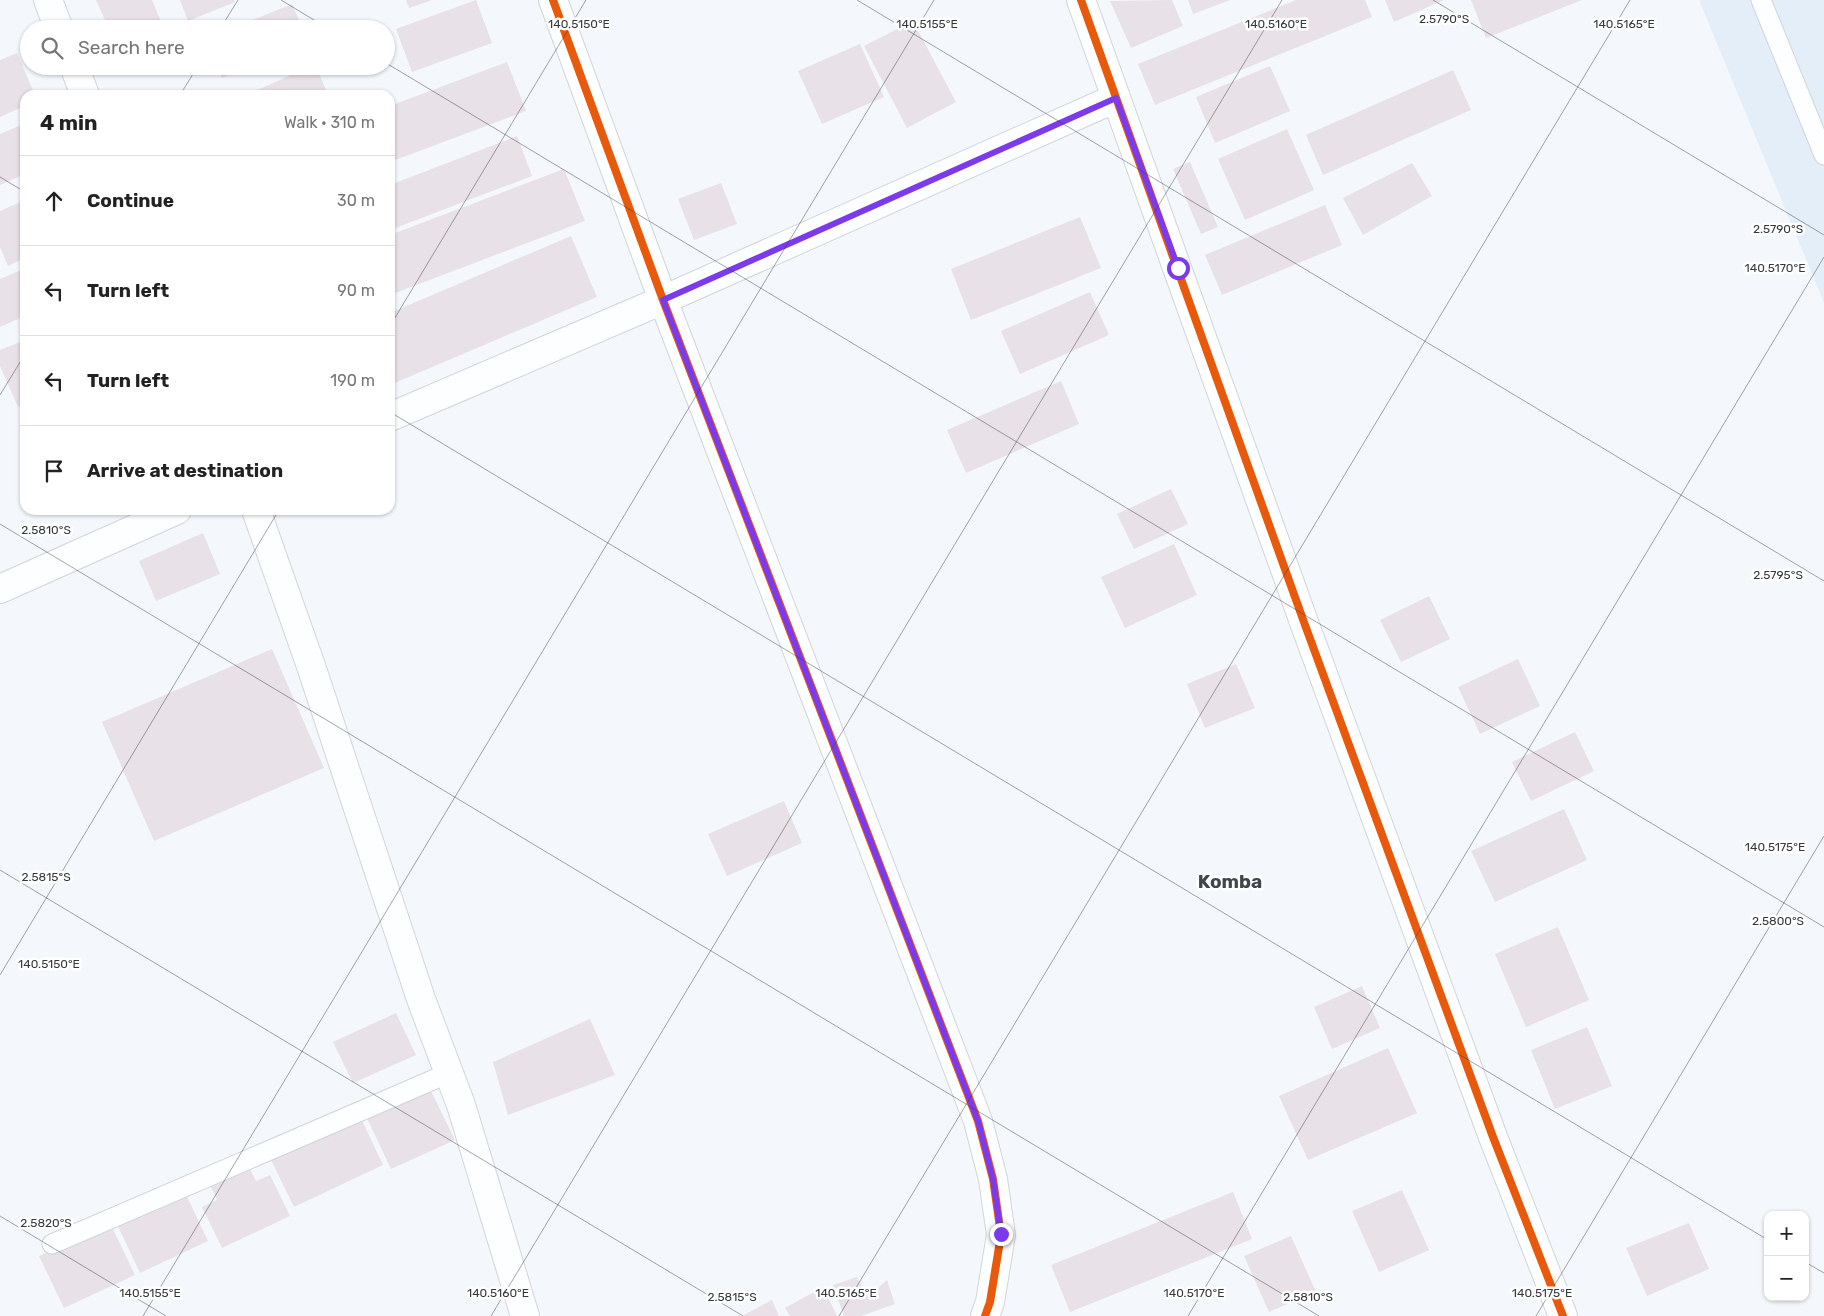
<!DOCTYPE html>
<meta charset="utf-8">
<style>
body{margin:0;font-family:Rubik,sans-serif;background:#f6f6f6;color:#222}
.controls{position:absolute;right:15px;bottom:15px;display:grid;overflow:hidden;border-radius:10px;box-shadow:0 1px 4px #0004}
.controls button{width:45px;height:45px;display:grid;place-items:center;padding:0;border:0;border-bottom:1px solid #e0e0e0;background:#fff;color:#222;font:25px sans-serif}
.stop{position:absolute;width:15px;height:15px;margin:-11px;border:4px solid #7c3aed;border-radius:50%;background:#fff}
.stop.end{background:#7c3aed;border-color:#fff;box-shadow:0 1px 5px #0008}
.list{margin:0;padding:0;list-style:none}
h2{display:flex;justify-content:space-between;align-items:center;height:65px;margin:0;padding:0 20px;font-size:21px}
h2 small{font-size:16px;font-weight:400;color:#767676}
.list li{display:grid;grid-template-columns:32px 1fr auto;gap:15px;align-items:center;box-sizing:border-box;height:90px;padding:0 20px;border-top:1px solid #e0e0e0}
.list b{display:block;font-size:19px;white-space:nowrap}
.list em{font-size:16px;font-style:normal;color:#767676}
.icon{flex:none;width:28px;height:28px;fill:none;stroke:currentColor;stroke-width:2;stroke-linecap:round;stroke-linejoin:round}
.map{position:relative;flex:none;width:1824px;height:1316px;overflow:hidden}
.search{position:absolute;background:#fff;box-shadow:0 1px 4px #0004;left:20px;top:20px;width:375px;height:55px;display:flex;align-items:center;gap:12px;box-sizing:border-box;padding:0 18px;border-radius:28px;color:#767676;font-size:19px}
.panel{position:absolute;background:#fff;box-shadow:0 1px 4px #0004;left:20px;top:90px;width:375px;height:425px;border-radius:15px}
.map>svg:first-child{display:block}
</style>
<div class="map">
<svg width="1824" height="1316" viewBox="0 0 1824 1316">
<rect width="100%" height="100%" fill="#f4f8fc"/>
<path fill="#e4eef8" d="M 1699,0 L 1824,0 L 1824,303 Z"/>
<path fill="#e8e1e7" d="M 96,0 L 152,0 L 164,29 L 109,29 Z
M 180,0 L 234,0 L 235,2 L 188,21 Z
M 406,0 L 432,0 L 409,8 Z
M 476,0 L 492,43 L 412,72 L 396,29 Z
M 1172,0 L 1183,26 L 1131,48 L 1110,1 Z
M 1188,0 L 1230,0 L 1193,14 Z
M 1296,0 L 1365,0 L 1372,17 L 1155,105 L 1138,64 Z
M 1385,0 L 1444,0 L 1394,22 Z
M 1471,0 L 1582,0 L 1486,38 Z
M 292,4 L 303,29 L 231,29 Z
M 913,21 L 956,102 L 907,128 L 864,46 Z
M 860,44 L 884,97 L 822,124 L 798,71 Z
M 17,53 L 35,95 L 25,95 L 25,106 L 0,117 L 0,60 Z
M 507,62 L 526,111 L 390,162 L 390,106 Z
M 217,66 L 251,66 L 222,78 Z
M 312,66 L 316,66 L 328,95 L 246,95 Z
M 1270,66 L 1290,111 L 1215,143 L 1196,97 Z
M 1453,70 L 1471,110 L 1323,175 L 1306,135 Z
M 21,125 L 25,133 L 25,174 L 0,185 L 0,134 Z
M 1287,129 L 1314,190 L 1245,220 L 1218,159 Z
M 517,136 L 532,176 L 390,230 L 390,185 Z
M 1190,162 L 1218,227 L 1201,234 L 1173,169 Z
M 1412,163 L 1432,196 L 1363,235 L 1343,198 Z
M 564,169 L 585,221 L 390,295 L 390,235 Z
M 721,183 L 737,224 L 694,240 L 678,199 Z
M 25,200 L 25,258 L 8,266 L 0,247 L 0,211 Z
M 1325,205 L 1342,245 L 1222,295 L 1205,255 Z
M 1080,217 L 1101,268 L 971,320 L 951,269 Z
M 571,236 L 597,297 L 390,385 L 390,313 Z
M 24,269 L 25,316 L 0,327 L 0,279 Z
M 1090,292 L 1109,335 L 1020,374 L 1001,331 Z
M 25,340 L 25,404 L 18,407 L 0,366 L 0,350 Z
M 1061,381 L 1079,424 L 966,473 L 947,430 Z
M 1171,489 L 1188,524 L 1134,549 L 1117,514 Z
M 203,533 L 220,574 L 156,601 L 139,561 Z
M 1174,544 L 1197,595 L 1125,628 L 1101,577 Z
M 1429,596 L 1450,639 L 1401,662 L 1380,620 Z
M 272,649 L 324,768 L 154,841 L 102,722 Z
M 1518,659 L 1540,706 L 1480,734 L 1458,687 Z
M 1236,664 L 1255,708 L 1205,728 L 1187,684 Z
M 1575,732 L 1594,771 L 1531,801 L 1512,762 Z
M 784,801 L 802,843 L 727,876 L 708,834 Z
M 1564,809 L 1587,860 L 1495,902 L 1471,851 Z
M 1558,927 L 1589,1000 L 1526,1027 L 1495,954 Z
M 1362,986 L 1380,1028 L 1332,1049 L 1314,1007 Z
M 396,1013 L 416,1055 L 353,1083 L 333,1042 Z
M 590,1019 L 615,1075 L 508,1115 L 493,1062 Z
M 1587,1027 L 1612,1086 L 1555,1109 L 1531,1050 Z
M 1388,1048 L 1417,1113 L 1308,1160 L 1279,1096 Z
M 429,1087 L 455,1140 L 391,1169 L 366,1116 Z
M 359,1114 L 383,1165 L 294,1207 L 269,1156 Z
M 249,1167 L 256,1181 L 270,1175 L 290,1216 L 222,1248 L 202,1207 L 217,1200 L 210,1185 Z
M 184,1190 L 208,1241 L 140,1273 L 116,1222 Z
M 1402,1190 L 1429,1250 L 1379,1272 L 1352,1211 Z
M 1233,1192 L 1252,1239 L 1070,1312 L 1051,1265 Z
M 110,1223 L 135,1275 L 64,1308 L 39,1256 Z
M 1689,1223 L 1709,1269 L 1647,1296 L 1626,1248 Z
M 1291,1236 L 1316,1292 L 1269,1312 L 1244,1256 Z
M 857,1277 L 868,1297 L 887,1280 L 895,1304 L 861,1316 L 844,1316 L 833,1285 Z
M 823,1287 L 837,1316 L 790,1316 L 785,1308 Z
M 772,1300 L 779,1316 L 742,1316 Z"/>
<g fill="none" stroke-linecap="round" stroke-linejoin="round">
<g stroke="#d1d5d8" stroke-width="21">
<path id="lane" d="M 1761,0 L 1824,155
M 52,1244 L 449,1073"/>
</g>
<g stroke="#d1d5d8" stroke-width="30">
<path id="street" d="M 48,0 L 59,29
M 553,0 L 663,300 L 978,1121 L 993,1179 L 1001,1235 L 990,1302 L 985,1316
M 1081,0 L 1305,625 L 1493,1137 L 1563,1316
M 74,66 L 85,95
M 390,417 L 663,300 L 1116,98
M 256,510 L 311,666 L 421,999 L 461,1105 L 525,1316
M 0,589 L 177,510"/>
</g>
<use href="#lane" stroke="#fdfeff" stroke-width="19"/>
<use href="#street" stroke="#fdfeff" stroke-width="28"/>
<g stroke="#fff" stroke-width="11">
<path id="cycleway" d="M 553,0 L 663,300 L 978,1121 L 993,1179 L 1001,1235 L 990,1302 L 985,1316
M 1081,0 L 1305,625 L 1493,1137 L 1563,1316"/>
</g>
<use href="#cycleway" stroke="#e8590c" stroke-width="8"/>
</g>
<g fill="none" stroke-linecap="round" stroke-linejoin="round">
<path stroke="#7c3aed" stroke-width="6" d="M 1001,1234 L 993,1179 L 978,1121 L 663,300 L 1116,98 L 1178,268"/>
</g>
<path fill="none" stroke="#35393d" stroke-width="1" stroke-opacity="0.45" d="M 281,0 L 329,29M 857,0 L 1824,581M 1433,0 L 1824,235M 220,29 L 238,0M 386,63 L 1824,927M 180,95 L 198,66M 0,177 L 25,192M 390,326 L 586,0M 0,395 L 25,354M 390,412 L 1768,1240M 0,524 L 1319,1316M 0,870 L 743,1316M 0,975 L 279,510M 0,1216 L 166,1316M 1805,1262 L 1824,1273M 143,1316 L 934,0M 491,1316 L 1282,0M 839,1316 L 1630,0M 1188,1316 L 1824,257M 1536,1316 L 1824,836"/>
<g text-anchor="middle" stroke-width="5" stroke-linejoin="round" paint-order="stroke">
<g font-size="19" font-weight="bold" fill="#3f464e" stroke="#fff">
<text x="1230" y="888">Komba</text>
</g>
</g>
<g font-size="12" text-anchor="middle" fill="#35393d" stroke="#fff" stroke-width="5" stroke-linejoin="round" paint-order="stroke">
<text x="1444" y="23">2.5790°S</text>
<text x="579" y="28">140.5150°E</text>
<text x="927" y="28">140.5155°E</text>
<text x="1276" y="28">140.5160°E</text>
<text x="1624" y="28">140.5165°E</text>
<text x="1778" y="233">2.5790°S</text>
<text x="1775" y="272">140.5170°E</text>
<text x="46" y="534">2.5810°S</text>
<text x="1778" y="579">2.5795°S</text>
<text x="1775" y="851">140.5175°E</text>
<text x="46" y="881">2.5815°S</text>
<text x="1778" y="925">2.5800°S</text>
<text x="49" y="968">140.5150°E</text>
<text x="46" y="1227">2.5820°S</text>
<text x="150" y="1297">140.5155°E</text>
<text x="498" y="1297">140.5160°E</text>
<text x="846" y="1297">140.5165°E</text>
<text x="1194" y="1297">140.5170°E</text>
<text x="1542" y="1297">140.5175°E</text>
<text x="732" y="1301">2.5815°S</text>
<text x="1308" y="1301">2.5810°S</text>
</g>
</svg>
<div class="controls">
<button>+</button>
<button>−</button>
</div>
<div class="stop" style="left:1178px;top:268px"></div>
<div class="stop end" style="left:1001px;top:1234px"></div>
<div class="search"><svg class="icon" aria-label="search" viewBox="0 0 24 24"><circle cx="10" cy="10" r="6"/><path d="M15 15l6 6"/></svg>Search here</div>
<section class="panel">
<h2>4 min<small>Walk · 310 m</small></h2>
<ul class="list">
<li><svg class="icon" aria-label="ahead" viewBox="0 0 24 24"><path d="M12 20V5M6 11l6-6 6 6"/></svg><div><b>Continue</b></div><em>30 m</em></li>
<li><svg class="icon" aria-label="left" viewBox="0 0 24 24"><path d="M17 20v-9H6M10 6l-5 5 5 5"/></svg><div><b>Turn left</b></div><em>90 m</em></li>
<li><svg class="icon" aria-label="left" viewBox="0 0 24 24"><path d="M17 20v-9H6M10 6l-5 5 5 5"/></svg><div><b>Turn left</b></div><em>190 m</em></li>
<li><svg class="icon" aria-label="arrive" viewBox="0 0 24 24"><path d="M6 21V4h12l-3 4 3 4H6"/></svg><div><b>Arrive at destination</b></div></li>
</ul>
</section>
</div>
